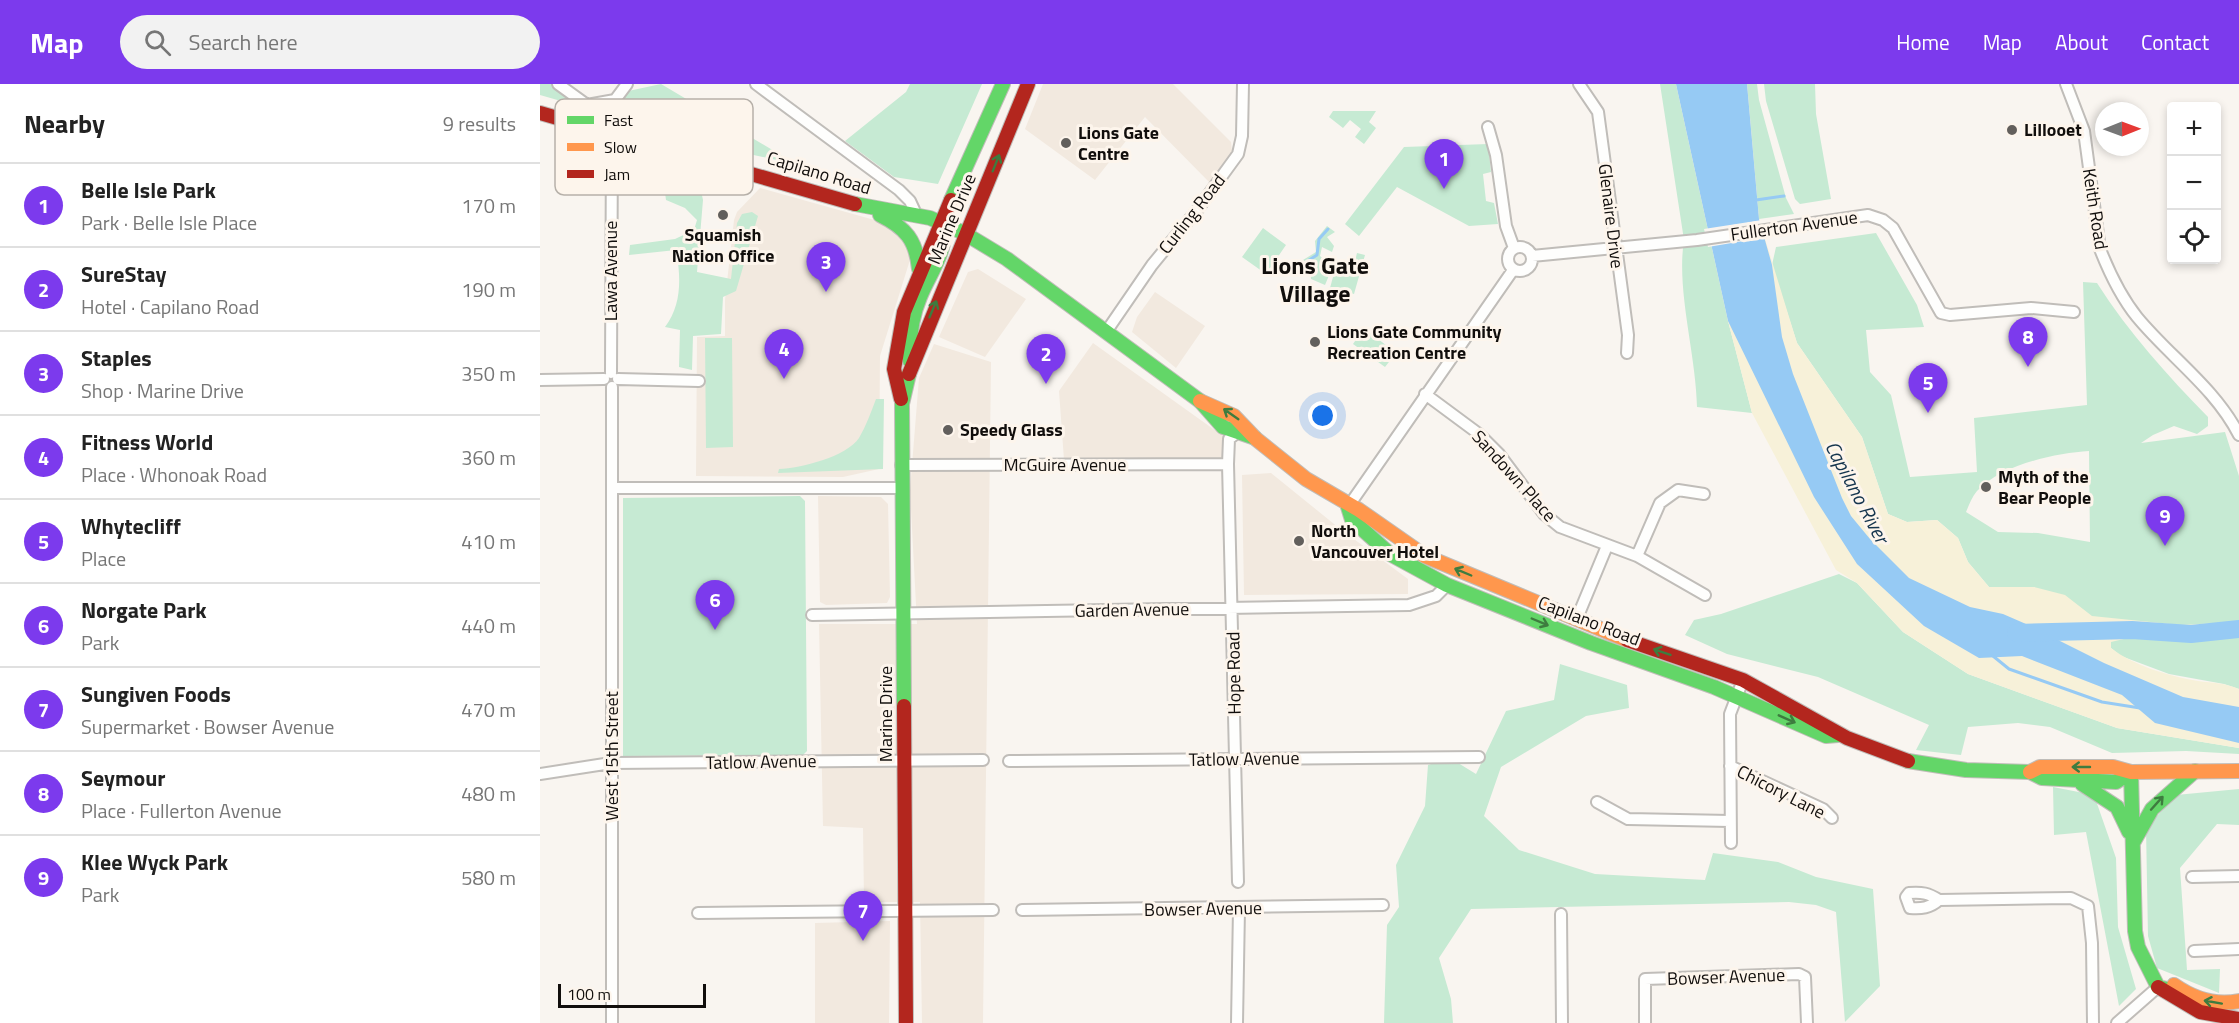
<!DOCTYPE html>
<meta charset="utf-8">
<style>
body{margin:0;font-family:"Titillium Web",sans-serif;background:#f2f2f2;color:#222}
.controls{position:absolute;right:18px;top:18px;display:grid;overflow:hidden;border-radius:6px;box-shadow:0 3px 9px #0003}
.controls button{width:54px;height:54px;display:grid;place-items:center;padding:0;border:0;border-bottom:2px solid #e0e0e0;background:#fff;color:#222;font:30px sans-serif}
.compass{position:absolute;left:1555px;top:18px;width:54px;height:54px;border-radius:50%;background:#fff;box-shadow:0 3px 9px #0003;rotate:89deg}
.scale{position:absolute;left:18px;bottom:15px;width:148px;box-sizing:border-box;padding-left:6px;border:3px solid #110e0c;border-top:0;font-size:16px;line-height:21px;white-space:nowrap;color:#110e0c;-webkit-text-stroke:4px #fdf5ec;paint-order:stroke}
.you{position:absolute;left:783px;top:332px;width:21px;height:21px;margin:-15px;border:4px solid #fff;border-radius:50%;background:#1a73e8;box-shadow:0 0 0 9px #1a73e833}
.badge{display:grid;place-items:center;width:39px;height:39px;border-radius:50%;background:#7c3aed;color:#fff;font-size:20px;font-weight:700}
.pin{position:absolute;translate:-50% -50px;filter:drop-shadow(0 2px 3px #0008)}
.pin::after{content:'';position:absolute;top:32px;width:21px;height:18px;background:inherit;clip-path:polygon(0 0,100% 0,50% 100%)}
.list{margin:0;padding:0;list-style:none}
h2{display:flex;justify-content:space-between;align-items:center;height:78px;margin:0;padding:0 24px;font-size:26px}
h2 small{font-size:20px;font-weight:400;color:#767676}
.list li{display:grid;grid-template-columns:39px 1fr auto;gap:18px;align-items:center;box-sizing:border-box;height:84px;padding:0 24px;border-top:2px solid #e0e0e0}
.list b{display:block;font-size:22px;white-space:nowrap}
.list p{margin:0;font-size:20px;white-space:nowrap;color:#767676}
.list em{font-size:20px;font-style:normal;color:#767676}
.icon{flex:none;width:33px;height:33px;fill:none;stroke:currentColor;stroke-width:2;stroke-linecap:round;stroke-linejoin:round}
.map{position:relative;flex:none;width:1699px;height:939px;overflow:hidden}
header{display:flex;align-items:center;gap:36px;box-sizing:border-box;height:84px;padding:0 30px;background:#7c3aed;color:#fff}
header strong{font-size:28px}
nav{display:flex;gap:33px;margin-inline-start:auto;font-size:21px}
.search{width:420px;height:54px;background:#f2f2f2;display:flex;align-items:center;gap:15px;box-sizing:border-box;padding:0 21px;border-radius:33px;color:#767676;font-size:22px}
main{display:flex}
aside{flex:1;background:#fff}
.map>svg:first-child{display:block}
</style>
<header>
<strong>Map</strong>
<div class="search"><svg class="icon" aria-label="search" viewBox="0 0 24 24"><circle cx="10" cy="10" r="6"/><path d="M15 15l6 6"/></svg>Search here</div>
<nav><a>Home</a><a>Map</a><a>About</a><a>Contact</a></nav>
</header>
<main>
<aside>
<h2>Nearby<small>9 results</small></h2>
<ul class="list">
<li><span class="badge">1</span><div><b>Belle Isle Park</b><p>Park · Belle Isle Place</p></div><em>170 m</em></li>
<li><span class="badge">2</span><div><b>SureStay</b><p>Hotel · Capilano Road</p></div><em>190 m</em></li>
<li><span class="badge">3</span><div><b>Staples</b><p>Shop · Marine Drive</p></div><em>350 m</em></li>
<li><span class="badge">4</span><div><b>Fitness World</b><p>Place · Whonoak Road</p></div><em>360 m</em></li>
<li><span class="badge">5</span><div><b>Whytecliff</b><p>Place</p></div><em>410 m</em></li>
<li><span class="badge">6</span><div><b>Norgate Park</b><p>Park</p></div><em>440 m</em></li>
<li><span class="badge">7</span><div><b>Sungiven Foods</b><p>Supermarket · Bowser Avenue</p></div><em>470 m</em></li>
<li><span class="badge">8</span><div><b>Seymour</b><p>Place · Fullerton Avenue</p></div><em>480 m</em></li>
<li><span class="badge">9</span><div><b>Klee Wyck Park</b><p>Park</p></div><em>580 m</em></li>
</ul>
</aside>
<div class="map">
<svg width="1699" height="939" viewBox="0 0 1699 939">
<rect width="100%" height="100%" fill="#f9f5f0"/>
<path fill="#f2e9df" d="M 503,0 L 633,0 L 691,58 L 692,68 L 670,99 L 605,33 L 555,96 L 485,45 Z
M 220,104 L 338,137 L 371,162 L 369,179 L 340,272 L 339,385 L 303,393 L 156,392 L 157,253 L 185,252 L 185,216 L 194,136 L 197,128 Z
M 438,185 L 486,215 L 445,273 L 399,253 L 428,188 Z
M 615,208 L 665,242 L 636,284 L 592,248 L 597,233 Z
M 553,259 L 683,352 L 682,375 L 524,376 L 519,307 Z
M 394,260 L 451,278 L 443,939 L 382,939 L 380,818 L 324,818 L 323,744 L 283,742 L 279,540 L 377,540 L 370,406 L 379,294 Z
M 731,389 L 799,444 L 868,495 L 868,510 L 704,511 L 702,391 Z
M 278,412 L 341,413 L 348,420 L 350,513 L 347,519 L 286,521 L 280,518 Z
M 350,837 L 349,939 L 275,939 L 275,839 Z"/>
<path fill="#c6ead3" fill-rule="evenodd" d="M 0,0 L 15,0 L 51,15 L 121,0 L 256,80 L 195,67 L 0,11 Z
M 370,0 L 442,0 L 398,100 L 354,93 L 305,57 L 366,8 Z
M 1120,0 L 1136,0 L 1188,237 L 1212,329 L 1157,323 C 1156,270 1136,206 1144,156 Z
M 1207,0 L 1217,0 L 1219,16 L 1246,114 L 1254,130 L 1219,135 Z
M 1224,0 L 1275,0 L 1276,30 L 1291,115 L 1260,120 L 1255,115 L 1226,17 Z
M 793,27 L 836,27 L 829,38 L 836,44 L 824,60 L 815,53 L 821,45 L 810,36 L 803,44 L 789,33 Z
M 948,60 L 951,88 L 943,90 L 946,117 L 954,119 L 958,140 L 929,142 L 857,103 L 819,152 L 805,140 L 864,63 Z
M 89,71 L 157,88 L 163,116 L 157,188 L 191,195 L 197,139 L 202,130 L 212,128 L 218,132 L 196,207 L 183,213 L 181,250 L 153,252 L 152,286 L 139,283 L 140,246 L 125,243 C 142,221 141,193 136,166 L 89,171 L 90,161 L 135,155 L 154,146 L 157,136 L 145,124 L 126,116 L 123,94 L 108,89 L 96,97 L 85,94 Z
M 787,142 L 795,148 L 787,153 L 794,162 L 792,168 L 782,163 L 780,172 L 796,186 L 790,189 L 785,201 L 771,195 L 770,182 L 763,176 L 776,168 L 775,157 Z
M 723,144 L 746,161 L 726,190 L 702,173 Z
M 1336,149 L 1377,221 L 1384,243 L 1326,246 L 1330,288 L 1351,311 L 1370,393 L 1437,388 L 1434,334 L 1547,321 L 1543,198 L 1557,199 C 1589,249 1627,291 1668,333 L 1668,342 L 1657,350 L 1634,342 L 1613,351 L 1601,359 L 1685,348 L 1699,392 L 1699,605 L 1684,600 L 1629,590 L 1581,572 L 1494,503 L 1449,503 L 1428,478 L 1418,454 L 1397,436 L 1367,438 L 1348,430 L 1322,353 L 1257,259 L 1232,181 L 1236,163 ZM 1549,367 L 1550,458 L 1498,449 L 1458,448 L 1426,428 C 1429,421 1432,413 1437,407 C 1461,381 1515,369 1549,367 Z
M 817,169 L 825,171 L 814,210 L 790,204 L 793,193 L 813,186 Z
M 824,244 L 856,269 L 845,283 L 813,260 Z
M 165,254 L 192,254 L 193,363 L 166,364 Z
M 336,315 L 344,315 L 343,385 L 238,389 L 239,385 C 261,384 306,373 319,354 C 326,342 331,328 336,315 Z
M 260,412 L 265,417 L 267,667 L 263,671 L 83,672 L 83,414 Z
M 1299,490 L 1317,499 L 1363,548 L 1428,590 L 1577,644 L 1699,664 L 1699,670 L 1646,667 L 1572,669 L 1510,643 L 1478,639 L 1428,643 L 1421,671 L 1376,666 L 1389,641 L 1278,593 L 1187,570 L 1145,551 L 1154,536 L 1181,530 Z
M 1020,580 L 1087,601 L 1089,624 L 1046,632 L 961,683 L 944,732 L 979,766 L 1055,790 L 1165,796 L 1173,769 L 1238,778 L 1276,793 L 1333,805 L 1340,902 L 1305,938 L 1296,828 L 1276,821 L 1249,818 L 931,825 L 899,874 L 911,915 L 913,939 L 844,939 L 847,841 L 859,823 L 856,781 L 885,722 L 888,681 L 910,674 L 936,690 L 966,627 L 1014,616 Z
M 1513,703 L 1554,711 L 1576,774 L 1578,843 L 1596,905 L 1579,922 L 1546,748 L 1514,751 Z
M 1699,705 L 1699,741 L 1677,740 L 1640,784 L 1647,886 L 1680,885 L 1679,909 L 1617,884 L 1608,852 L 1606,744 L 1636,711 Z"/>
<path fill="#f7f1d9" d="M 1136,0 L 1207,0 L 1219,135 L 1257,259 L 1322,353 L 1348,430 L 1367,438 L 1397,436 L 1418,454 L 1428,478 L 1449,503 L 1494,503 L 1525,511 L 1552,532 L 1640,541 L 1699,538 L 1699,550 L 1588,554 L 1571,558 L 1571,564 C 1594,582 1629,592 1658,597 C 1673,599 1685,599 1699,605 L 1699,664 L 1577,644 L 1428,590 L 1363,548 L 1317,499 L 1296,486 L 1212,329 L 1188,237 Z"/>
<path fill="#96caf4" d="M 1136,0 L 1207,0 L 1219,135 L 1232,181 L 1242,253 L 1253,290 L 1302,414 L 1311,432 L 1330,455 L 1369,494 L 1430,523 L 1463,530 L 1486,540 L 1564,579 L 1643,613 L 1699,623 L 1699,659 L 1615,639 L 1582,611 L 1482,572 L 1439,574 L 1384,542 L 1317,480 L 1274,413 L 1188,237 Z"/>
<path fill="#f9f5f0" d="M 1222,136 L 1227,153 L 1168,163 L 1164,145 Z"/>
<g fill="none" stroke-linecap="round" stroke-linejoin="round">
<path stroke="#96caf4" stroke-width="3" d="M 1216,116 L 1244,112
M 766,178 L 777,171 L 779,155 L 788,145
M 1453,572 L 1469,585 L 1562,618 L 1600,624"/>
<path stroke="#96caf4" stroke-width="18" d="M 1476,549 L 1592,546 L 1651,550 L 1699,545"/>
<g stroke="#c0bdb9" stroke-width="14">
<path id="street" d="M 18,0 L 47,21 L 75,16 L 87,0
M 216,0 L 359,106 L 370,117 L 376,130
M 1039,0 L 1058,28 L 1088,251 L 1087,269
M 1526,0 L 1544,47 L 1560,165 C 1569,188 1581,213 1597,233 C 1630,273 1675,304 1699,351
M 948,43 L 956,71 L 966,142 L 974,164
M968 175a12 12 0 1 1 24 0a12 12 0 1 1-24 0Z
M 992,172 L 1157,156 L 1328,131 L 1343,136 L 1353,144 L 1401,229 L 1410,231 L 1491,224 L 1534,228
M 566,248 L 612,181 L 658,125 L 698,70 L 702,52 L 703,0
M 71,289 L 72,49
M 78,295 L 159,297
M 0,296 L 64,295
M 72,303 L 72,939
M 885,310 L 939,350 L 959,370 L 1004,430 L 1020,443 L 1097,472 L 1165,511
M 694,351 L 689,355 L 688,380 L 698,798
M 361,381 L 688,380
M 73,404 L 362,404
M 808,423 L 973,186
M 1097,472 L 1120,419 L 1138,406 L 1164,410
M 1040,527 L 1067,462
M 272,531 L 869,521 L 896,512 L 907,501
M 469,677 L 939,673
M 1190,682 L 1283,725 L 1292,734
M 0,690 L 71,679 L 443,676
M 1057,718 L 1088,735 L 1190,737
M 1191,759 L 1190,630 L 1203,596
M 1652,793 L 1699,792
M 1399,816 C 1390,824 1381,825 1370,824 L 1366,813 L 1369,809 C 1382,808 1388,809 1399,816 L 1531,814 L 1548,822 L 1552,859 L 1553,939
M 482,826 L 843,821
M 158,829 L 453,826
M 1021,830 L 1022,939
M 1654,867 L 1699,865
M 697,939 L 699,825
M 1105,939 L 1105,895 L 1259,890 L 1265,893 L 1267,939
M 1577,939 L 1618,903"/>
</g>
<g stroke="#c0bdb9" stroke-width="16">
<path id="fast" d="M 411,116 L 463,0
M 315,120 L 390,134 L 424,149 L 467,175 L 660,317 L 683,343 L 715,354
M 340,131 C 366,144 376,156 379,185
M 370,277 C 369,255 371,234 380,213 C 389,190 406,170 404,144
M 808,423 L 812,436 L 850,470 L 907,501 L 1051,559 L 1174,603 L 1286,652 L 1298,651
M 364,622 L 362,320 L 369,290
M 1368,677 L 1426,686 L 1490,688 L 1502,694 L 1576,698 L 1591,688
M 1591,688 L 1595,847 L 1598,863 L 1618,903 L 1627,905
M 1542,700 L 1577,723 L 1589,748
M 1594,757 L 1612,725 L 1655,687"/>
</g>
<g stroke="#c0bdb9" stroke-width="16">
<path id="slow" d="M 660,317 L 694,332 L 716,355 L 766,395 L 819,426 L 885,472 L 1087,556
M 1490,688 L 1500,683 L 1573,683 L 1591,688 L 1699,687
M 1634,901 C 1654,915 1675,922 1699,917"/>
</g>
<g stroke="#c0bdb9" stroke-width="16">
<path id="jam" d="M 0,29 L 315,120
M 369,290 L 488,0
M 361,315 L 354,285 L 364,228 L 411,116
M 1087,556 L 1203,596 L 1307,654 L 1368,677
M 364,622 L 366,939
M 1618,903 L 1660,928 L 1699,935"/>
</g>
<use href="#street" stroke="#fefefd" stroke-width="10"/>
<use href="#fast" stroke="#63d668" stroke-width="14"/>
<use href="#slow" stroke="#ff974d" stroke-width="14"/>
<use href="#jam" stroke="#b3261e" stroke-width="14"/>
</g>
<defs><path id="oneway-shaft" d="M-6 0H5M1.5-3L5.5 0L1.5 3" fill="none" stroke-width="1.6" stroke-linecap="round" stroke-linejoin="round" transform="scale(1.5)"/></defs>
<g stroke="#3e7c3f">
<use href="#oneway-shaft" transform="translate(456 79) rotate(-68)"/>
<use href="#oneway-shaft" transform="translate(393 225) rotate(-67)"/>
<use href="#oneway-shaft" transform="translate(691 330) rotate(-145)"/>
<use href="#oneway-shaft" transform="translate(923 488) rotate(-157)"/>
<use href="#oneway-shaft" transform="translate(1000 538) rotate(23)"/>
<use href="#oneway-shaft" transform="translate(1122 568) rotate(-161)"/>
<use href="#oneway-shaft" transform="translate(1247 635) rotate(24)"/>
<use href="#oneway-shaft" transform="translate(1541 683) rotate(180)"/>
<use href="#oneway-shaft" transform="translate(1617 719) rotate(-48)"/>
<use href="#oneway-shaft" transform="translate(1673 918) rotate(-170)"/>
</g>
<g fill="#625f5c" stroke="#fdf5ec" stroke-width="2">
<circle cx="1472" cy="46" r="6"/>
<circle cx="526" cy="59" r="6"/>
<circle cx="183" cy="131" r="6"/>
<circle cx="775" cy="258" r="6"/>
<circle cx="408" cy="346" r="6"/>
<circle cx="1446" cy="403" r="6"/>
<circle cx="759" cy="457" r="6"/>
</g>
<g text-anchor="middle" stroke-width="6" stroke-linejoin="round" paint-order="stroke">
<g font-size="18" font-weight="bold" fill="#110e0c" stroke="#fdf5ec" text-anchor="start">
<text x="1484" y="52">Lillooet</text>
<text x="538" y="55">Lions Gate<tspan x="538" dy="21">Centre</tspan></text>
<text x="183" y="157" text-anchor="middle">Squamish<tspan x="183" dy="21">Nation Office</tspan></text>
<text x="787" y="254">Lions Gate Community<tspan x="787" dy="21">Recreation Centre</tspan></text>
<text x="420" y="352">Speedy Glass</text>
<text x="1458" y="399">Myth of the<tspan x="1458" dy="21">Bear People</tspan></text>
<text x="771" y="453">North<tspan x="771" dy="21">Vancouver Hotel</tspan></text>
</g>
<g font-size="18" fill="#110e0c" stroke="#fdf5ec">
<text transform="translate(279 89) rotate(17)" y="6">Capilano Road</text>
<text transform="translate(1555 125) rotate(81)" y="6">Keith Road</text>
<text transform="translate(652 130) rotate(-52)" y="6">Curling Road</text>
<text transform="translate(1071 132) rotate(83)" y="6">Glenaire Drive</text>
<text transform="translate(412 135) rotate(-67)" y="6">Marine Drive</text>
<text transform="translate(1254 142) rotate(-8)" y="6">Fullerton Avenue</text>
<text transform="translate(71 187) rotate(-90)" y="6">Lawa Avenue</text>
<text x="525" y="387">McGuire Avenue</text>
<text transform="translate(974 392) rotate(48)" y="6">Sandown Place</text>
<text transform="translate(592 526) rotate(-1)" y="6">Garden Avenue</text>
<text transform="translate(1049 537) rotate(21)" y="6">Capilano Road</text>
<text transform="translate(694 589) rotate(-91)" y="6">Hope Road</text>
<text transform="translate(346 630) rotate(-90)" y="6">Marine Drive</text>
<text transform="translate(72 672) rotate(-90)" y="6">West 15th Street</text>
<text transform="translate(704 675) rotate(-1)" y="6">Tatlow Avenue</text>
<text transform="translate(221 678) rotate(-1)" y="6">Tatlow Avenue</text>
<text transform="translate(1241 708) rotate(27)" y="6">Chicory Lane</text>
<text transform="translate(663 825) rotate(-1)" y="6">Bowser Avenue</text>
<text transform="translate(1186 893) rotate(-2)" y="6">Bowser Avenue</text>
</g>
<g font-size="20" font-style="italic" fill="#15354e" stroke="#fdf5ec">
<text transform="translate(1317 408) rotate(62)" y="7">Capilano River</text>
</g>
<g font-size="24" font-weight="bold" fill="#110e0c" stroke="#fdf5ec">
<text x="775" y="190">Lions Gate<tspan x="775" dy="28">Village</tspan></text>
</g>
</g>
<rect x="15" y="15" width="198" height="96" rx="9" fill="#fdf5ec" stroke="#b6b0a9" stroke-width="1.5"/>
<rect x="27" y="32" width="27" height="8" fill="#63d668"/>
<rect x="27" y="59" width="27" height="8" fill="#ff974d"/>
<rect x="27" y="86" width="27" height="8" fill="#b3261e"/>
<g font-size="16" fill="#110e0c">
<text x="64" y="42">Fast</text>
<text x="64" y="69">Slow</text>
<text x="64" y="96">Jam</text>
</g>
</svg>
<div class="controls">
<button>+</button>
<button>−</button>
<button><svg class="icon" aria-label="locate" viewBox="0 0 24 24"><circle cx="12" cy="12" r="6"/><path d="M12 2v4M12 18v4M2 12h4M18 12h4"/></svg></button>
</div>
<svg class="compass" viewBox="-18 -18 36 36"><path d="M0-13l5 13h-10z" fill="#e53935"/><path d="M0 13l5-13h-10z" fill="#767676"/></svg>
<div class="scale">100 m</div>
<div class="you"></div>
<div class="pin badge" style="left:904px;top:105px">1</div>
<div class="pin badge" style="left:506px;top:300px">2</div>
<div class="pin badge" style="left:286px;top:208px">3</div>
<div class="pin badge" style="left:244px;top:295px">4</div>
<div class="pin badge" style="left:1388px;top:329px">5</div>
<div class="pin badge" style="left:175px;top:546px">6</div>
<div class="pin badge" style="left:323px;top:857px">7</div>
<div class="pin badge" style="left:1488px;top:283px">8</div>
<div class="pin badge" style="left:1625px;top:462px">9</div>
</div>
</main>
